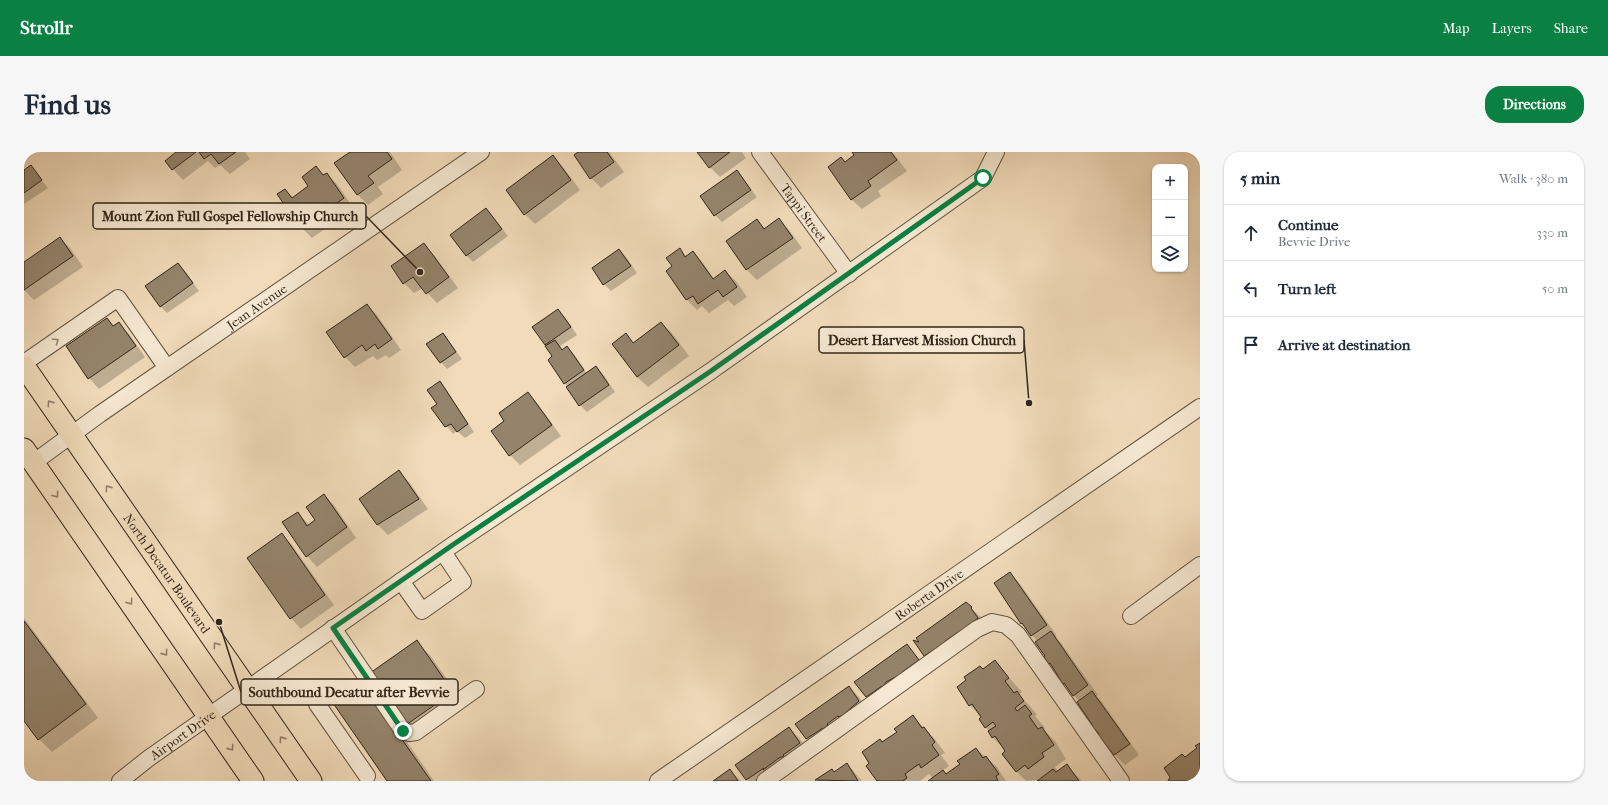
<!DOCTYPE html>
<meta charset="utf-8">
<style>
body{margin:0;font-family:"IM FELL French Canon",serif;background:#f6f6f7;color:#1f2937}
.controls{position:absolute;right:12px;top:12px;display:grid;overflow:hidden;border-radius:8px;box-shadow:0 1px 3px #0004}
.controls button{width:36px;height:36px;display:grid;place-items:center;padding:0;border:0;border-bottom:1px solid #e0e1e3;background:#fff;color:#1f2937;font:20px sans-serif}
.stop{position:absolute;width:12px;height:12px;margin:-9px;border:3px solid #0b8043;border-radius:50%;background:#fff}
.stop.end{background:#0b8043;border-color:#fff;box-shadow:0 1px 4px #0008}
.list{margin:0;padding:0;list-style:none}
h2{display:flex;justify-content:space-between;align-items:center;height:52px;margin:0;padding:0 16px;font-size:17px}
h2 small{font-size:13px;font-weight:400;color:#747a83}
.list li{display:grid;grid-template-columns:26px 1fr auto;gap:12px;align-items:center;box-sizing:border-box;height:56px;padding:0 16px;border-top:1px solid #e0e1e3}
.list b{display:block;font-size:15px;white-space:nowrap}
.list p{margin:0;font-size:13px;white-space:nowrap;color:#747a83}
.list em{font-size:13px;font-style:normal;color:#747a83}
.icon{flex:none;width:22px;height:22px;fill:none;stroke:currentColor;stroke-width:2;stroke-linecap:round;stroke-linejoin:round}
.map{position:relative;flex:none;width:1176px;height:629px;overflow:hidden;border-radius:16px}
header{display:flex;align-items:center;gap:24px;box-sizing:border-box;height:56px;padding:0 20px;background:#0b8043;color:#fff}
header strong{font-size:19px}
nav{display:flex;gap:22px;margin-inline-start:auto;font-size:14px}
.intro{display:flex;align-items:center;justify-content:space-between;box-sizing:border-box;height:96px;padding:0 24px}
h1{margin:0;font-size:28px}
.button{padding:10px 18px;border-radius:16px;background:#0b8043;color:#fff;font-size:14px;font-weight:700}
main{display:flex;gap:24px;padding:0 24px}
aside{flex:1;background:#fff;border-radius:16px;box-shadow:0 1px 3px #0004}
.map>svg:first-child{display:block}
</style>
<header>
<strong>Strollr</strong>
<nav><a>Map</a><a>Layers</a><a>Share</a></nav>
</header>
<div class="intro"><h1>Find us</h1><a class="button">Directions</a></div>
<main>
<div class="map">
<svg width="1176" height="629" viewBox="0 0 1176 629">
<rect width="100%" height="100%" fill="#f1dbba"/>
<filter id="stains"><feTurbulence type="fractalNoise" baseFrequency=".005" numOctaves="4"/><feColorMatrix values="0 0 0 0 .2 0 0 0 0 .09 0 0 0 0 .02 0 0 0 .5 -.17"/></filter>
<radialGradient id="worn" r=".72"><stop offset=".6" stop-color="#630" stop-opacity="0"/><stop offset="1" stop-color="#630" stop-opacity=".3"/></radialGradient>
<path fill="#0003" d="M 154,0 L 221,0 L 226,7 L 206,22 L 196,13 L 191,16 L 184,9 L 159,28 L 149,17 Z
M 328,0 L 366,0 L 378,18 L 354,35 L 359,42 L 344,53 L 333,42 Z
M 555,0 L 585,0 L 600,20 L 577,36 L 567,26 Z
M 674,0 L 718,0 L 722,6 L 696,25 L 686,15 Z
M 830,0 L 868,0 L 883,19 L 854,39 L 857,44 L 838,57 L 827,47 L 832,4 Z
M 529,5 L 539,15 L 556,38 L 511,72 L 501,62 Z
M 7,15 L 24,36 L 0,52 L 0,20 Z
M 292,16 L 300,24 L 302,22 L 313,32 L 330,57 L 288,86 L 278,76 L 261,38 L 269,46 L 286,34 Z
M 713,19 L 733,45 L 698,70 L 691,63 Z
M 462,57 L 484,84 L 449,110 L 442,103 Z
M 755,68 L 765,78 L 778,96 L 733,128 L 723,118 L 703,90 L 733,69 L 741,77 Z
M 36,86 L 46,96 L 59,115 L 10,148 L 0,138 L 0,111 Z
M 400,92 L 410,103 L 434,136 L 413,151 L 399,136 L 390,141 L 380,131 Z
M 656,98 L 663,105 L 669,100 L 679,111 L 690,127 L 701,119 L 712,129 L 723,145 L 710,154 L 704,148 L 685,161 L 678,154 L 673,158 L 663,148 L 643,119 L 650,115 Z
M 595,99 L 602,105 L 613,121 L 587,139 L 580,132 Z
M 154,112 L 161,119 L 175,139 L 143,161 L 136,154 Z
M 343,153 L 353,163 L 377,198 L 365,206 L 362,203 L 353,208 L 349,204 L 331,215 L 321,205 L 304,180 Z
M 534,158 L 541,165 L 553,183 L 536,194 L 539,198 L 543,195 L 550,202 L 563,222 L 572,215 L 579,222 L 591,240 L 563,260 L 556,253 L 525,208 L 529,205 L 510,175 Z
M 83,167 L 91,175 L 95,172 L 105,182 L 121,205 L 75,237 L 65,226 Z
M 637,171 L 648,181 L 665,204 L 624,235 L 613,225 L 589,192 L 602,183 L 610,191 Z
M 418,182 L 425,189 L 438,207 L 423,217 L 417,210 Z
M 416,230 L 422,237 L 450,280 L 441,286 L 433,279 L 429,282 L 409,256 L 415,252 Z
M 504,241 L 514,252 L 537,284 L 496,313 L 486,303 L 482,269 Z
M 375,320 L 385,330 L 404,357 L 364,383 L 354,373 L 336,347 Z
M 300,343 L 310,353 L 332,386 L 293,415 L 283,404 L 274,361 L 285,373 L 292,369 Z
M 258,383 L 268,393 L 310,453 L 277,477 L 267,466 Z
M 986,421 L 996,432 L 1033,484 L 1031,485 L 1037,491 L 1074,543 L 1072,544 L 1078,550 L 1115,603 L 1101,613 L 1091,603 L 1080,588 L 1069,578 L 1070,574 L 1055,549 L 1039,531 L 1025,511 L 1014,490 L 998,472 L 980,446 Z
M 942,452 L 958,466 L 911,513 L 901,503 L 897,491 Z
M 0,466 L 74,566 L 28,600 L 15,587 L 0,567 Z
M 392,490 L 406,503 L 442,554 L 396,586 L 383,572 Z
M 883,493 L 904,518 L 853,555 L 842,545 Z
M 971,510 L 998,540 L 994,542 L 1006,554 L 1013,563 L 1011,564 L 1021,576 L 1019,577 L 1031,589 L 1042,607 L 1031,615 L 1034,620 L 1043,614 L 1058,629 L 1014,629 L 1013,628 L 1002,629 L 992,619 L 983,599 L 969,586 L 962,575 L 958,566 L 946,553 L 959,518 Z
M 825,535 L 835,545 L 845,560 L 793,596 L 782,586 Z
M 352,545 L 410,629 L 364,629 Z
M 889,565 L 910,586 L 921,601 L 917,603 L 925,614 L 918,619 L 922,623 L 937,612 L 952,597 L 973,615 L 982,629 L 906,629 L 909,627 L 905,622 L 896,629 L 854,629 L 859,591 L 874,580 Z
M 765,576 L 775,586 L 786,601 L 747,629 L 724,629 L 713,613 Z
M 823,612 L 838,629 L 793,629 L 808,618 L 810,621 Z
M 706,618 L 717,629 L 690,629 Z
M 0,622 L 7,629 L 0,629 Z"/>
<path fill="#95846c" stroke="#322618" d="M 152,0 L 172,0 L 148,18 L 141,9 Z
M 175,0 L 212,0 L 195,12 L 187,2 L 180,7 Z
M 326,0 L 363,0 L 368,7 L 344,24 L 350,31 L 333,43 L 310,11 Z
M 554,0 L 583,0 L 590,10 L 566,27 L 550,3 Z
M 673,0 L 706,0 L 685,16 Z
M 828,0 L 867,0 L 873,8 L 844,29 L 847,34 L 827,48 L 804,15 L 817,5 L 821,10 L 830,3 Z
M 529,3 L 547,28 L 500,63 L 482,38 Z
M 7,13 L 18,28 L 0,41 L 0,18 Z
M 292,14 L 299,23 L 303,21 L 320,46 L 277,77 L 253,42 L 261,37 L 268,46 L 284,34 L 278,25 Z
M 713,18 L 727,38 L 690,64 L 676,44 Z
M 462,56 L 478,77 L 442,104 L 426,83 Z
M 755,66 L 769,86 L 722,118 L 702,89 L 733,67 L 740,77 Z
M 36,85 L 49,104 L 0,138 L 0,110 Z
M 400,91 L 425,125 L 402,142 L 389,125 L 379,132 L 367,114 Z
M 656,96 L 661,105 L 669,99 L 689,127 L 701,118 L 713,135 L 699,145 L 694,138 L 674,152 L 669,144 L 662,148 L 642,119 L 648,114 L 642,106 Z
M 595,97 L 607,114 L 579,133 L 568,116 Z
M 154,111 L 169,131 L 136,155 L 121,134 Z
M 343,152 L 368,187 L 354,197 L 351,192 L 342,199 L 338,193 L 320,206 L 302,180 Z
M 534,157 L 547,175 L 521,193 L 508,175 Z
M 83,166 L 89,174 L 95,170 L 112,194 L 64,227 L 42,194 Z
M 637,170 L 655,193 L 613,225 L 588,192 L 602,181 L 609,191 Z
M 419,181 L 432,200 L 416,211 L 402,192 Z
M 531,188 L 538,198 L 543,194 L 560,218 L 540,232 L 524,208 L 528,204 L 521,194 Z
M 572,214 L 585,233 L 555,254 L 542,235 Z
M 416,229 L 444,272 L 433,280 L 427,272 L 421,275 L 407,256 L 413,252 L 403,238 Z
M 504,240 L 528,273 L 485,304 L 467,279 L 480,269 L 475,261 Z
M 375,318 L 395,347 L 353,373 L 335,347 Z
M 300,342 L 323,375 L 282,405 L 258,370 L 274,360 L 283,374 L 291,368 L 282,355 Z
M 258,381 L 301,443 L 266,467 L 223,406 Z
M 986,420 L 1023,473 L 1007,484 L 998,471 L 997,472 L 970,431 Z
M 942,450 L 948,455 L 947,456 L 954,466 L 934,482 L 933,481 L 921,489 L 922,490 L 900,504 L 889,488 L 895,490 L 892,486 Z
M 0,469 L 62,552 L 14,588 L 0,569 Z
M 1027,479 L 1064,533 L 1049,544 L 1040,531 L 1039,532 L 1026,511 L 1025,512 L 1020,505 L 1021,504 L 1011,490 Z
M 393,488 L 429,540 L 382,573 L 346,521 Z
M 883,492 L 895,508 L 878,520 L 879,521 L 862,530 L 858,536 L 858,534 L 842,545 L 830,530 Z
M 971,508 L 985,526 L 981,529 L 990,541 L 993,539 L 1000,549 L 991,556 L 993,559 L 1001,553 L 1008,562 L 1005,564 L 1014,577 L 1018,575 L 1030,593 L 1018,601 L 1020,605 L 1004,617 L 1001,613 L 992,620 L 978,602 L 981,599 L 971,584 L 968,586 L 964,579 L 972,574 L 969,570 L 961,576 L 955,567 L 957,565 L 948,552 L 945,554 L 933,535 L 942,528 L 940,525 L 956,514 L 959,517 Z
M 338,530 L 407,629 L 363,629 L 309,551 Z
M 825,534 L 835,549 L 819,563 L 815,565 L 814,564 L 803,572 L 804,573 L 799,577 L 799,576 L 782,587 L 771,572 Z
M 1068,539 L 1106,592 L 1090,603 L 1074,583 L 1075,582 L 1071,577 L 1069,579 L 1066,575 L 1069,574 L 1053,550 Z
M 889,563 L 898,576 L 900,575 L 911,590 L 908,593 L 915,603 L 897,616 L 895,612 L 881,622 L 883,626 L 879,629 L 853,629 L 842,614 L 845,611 L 838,600 L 856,587 L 858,590 L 873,580 L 870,577 Z
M 765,575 L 776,591 L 759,603 L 760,604 L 755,606 L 739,618 L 740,616 L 722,628 L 711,613 Z
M 1176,591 L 1176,629 L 1144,629 L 1146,625 L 1140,616 L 1158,602 L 1161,605 L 1173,596 L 1171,594 Z
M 952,596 L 959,606 L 962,604 L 975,622 L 972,624 L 974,629 L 904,629 L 919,618 L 922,622 L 936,612 L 933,609 Z
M 823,611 L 834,629 L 791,628 L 808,617 L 810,620 Z
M 1043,612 L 1055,629 L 1013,629 L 1029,617 L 1032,620 Z
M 706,617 L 714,629 L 689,629 Z"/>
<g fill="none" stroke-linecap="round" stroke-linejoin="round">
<g stroke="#625340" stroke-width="18">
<g id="minor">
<path id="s1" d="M 736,0 L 825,122"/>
<path d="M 0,211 L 94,146 L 143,216"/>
<path id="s2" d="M 9,311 L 76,262 L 457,0"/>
<path d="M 377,429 L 398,459 L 439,430 L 419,400"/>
<path d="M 1107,464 L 1176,413"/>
<path d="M 309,476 L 379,579 L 385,581 L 392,580 L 452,537"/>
<path d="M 293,552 L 343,624"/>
<path id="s3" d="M 96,629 L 125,606 L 430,392 L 687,219 L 959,26 L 972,0"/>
<path id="s4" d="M 634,629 L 1176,255"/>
<path d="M 741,629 L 953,477 L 968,470 L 982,473 L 994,483 L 1097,629"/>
</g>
</g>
<g stroke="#322618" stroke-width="23">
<g id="major">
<path id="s5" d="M 0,214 L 287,629"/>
<path d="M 0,297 L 229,629"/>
</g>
</g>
<use href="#minor" stroke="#f6e8d2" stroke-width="16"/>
<use href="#major" stroke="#f1dbba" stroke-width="21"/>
</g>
<defs><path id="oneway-chevron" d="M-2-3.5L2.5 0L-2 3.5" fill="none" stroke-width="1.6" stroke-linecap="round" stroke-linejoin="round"/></defs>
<use stroke="#948775" href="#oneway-chevron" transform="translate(32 189) rotate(-35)"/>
<g stroke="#928069">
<use href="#oneway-chevron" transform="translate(26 251) rotate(-125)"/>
<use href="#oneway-chevron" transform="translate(84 336) rotate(-125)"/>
<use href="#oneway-chevron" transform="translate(32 343) rotate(55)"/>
<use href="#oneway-chevron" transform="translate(106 450) rotate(55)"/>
<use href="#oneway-chevron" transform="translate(192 493) rotate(-125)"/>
<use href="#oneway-chevron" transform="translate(141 501) rotate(55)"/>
<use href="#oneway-chevron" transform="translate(258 587) rotate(-125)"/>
<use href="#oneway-chevron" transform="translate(207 596) rotate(55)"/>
</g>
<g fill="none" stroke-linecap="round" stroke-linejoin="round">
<path stroke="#0b8043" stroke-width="5" d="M 379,579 L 309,476 L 430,392 L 687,219 L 959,26"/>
</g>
<g text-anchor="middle" stroke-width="3" stroke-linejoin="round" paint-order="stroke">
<g font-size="13" fill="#322618" stroke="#f6e8d2">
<text dy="5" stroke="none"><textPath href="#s1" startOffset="75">Tappi Street</textPath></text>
<text dy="5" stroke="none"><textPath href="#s2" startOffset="273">Jean Avenue</textPath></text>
<text dy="5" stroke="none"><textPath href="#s5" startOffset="252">North Decatur Boulevard</textPath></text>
<text dy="5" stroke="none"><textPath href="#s4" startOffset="329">Roberta Drive</textPath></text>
<text dy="5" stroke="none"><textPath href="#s3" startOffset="78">Airport Drive</textPath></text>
</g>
</g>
<path fill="none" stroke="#322618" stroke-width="1.5" d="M396 120L342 64M1005 251L1000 188M195 470L217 540"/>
<g fill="#322618" stroke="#f6e8d2" stroke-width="1.5">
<circle cx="396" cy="120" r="4"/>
<circle cx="1005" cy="251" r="4"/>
<circle cx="195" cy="470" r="4"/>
</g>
<g fill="#f6e8d2" stroke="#322618" stroke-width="1.5">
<rect x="69" y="51" width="273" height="26" rx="4"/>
<rect x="795" y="175" width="205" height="26" rx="4"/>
<rect x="217" y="527" width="217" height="26" rx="4"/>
</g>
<g font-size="14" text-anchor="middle" font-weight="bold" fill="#322618">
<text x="206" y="69">Mount Zion Full Gospel Fellowship Church</text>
<text x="898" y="193">Desert Harvest Mission Church</text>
<text x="325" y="545">Southbound Decatur after Bevvie</text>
</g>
<rect width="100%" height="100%" filter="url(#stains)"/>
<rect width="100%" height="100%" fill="url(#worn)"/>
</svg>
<div class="controls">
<button>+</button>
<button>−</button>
<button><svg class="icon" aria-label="layers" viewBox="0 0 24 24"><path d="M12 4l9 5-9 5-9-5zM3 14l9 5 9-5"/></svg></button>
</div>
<div class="stop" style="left:959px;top:26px"></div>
<div class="stop end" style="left:379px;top:579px"></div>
</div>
<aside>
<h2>5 min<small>Walk · 380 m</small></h2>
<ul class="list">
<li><svg class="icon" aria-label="ahead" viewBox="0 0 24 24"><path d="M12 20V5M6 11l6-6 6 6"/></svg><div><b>Continue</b><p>Bevvie Drive</p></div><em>330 m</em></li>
<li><svg class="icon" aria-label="left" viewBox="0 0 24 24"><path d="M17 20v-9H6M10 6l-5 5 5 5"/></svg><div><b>Turn left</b></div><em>50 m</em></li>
<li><svg class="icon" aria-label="arrive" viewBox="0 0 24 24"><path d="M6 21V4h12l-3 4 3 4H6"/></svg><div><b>Arrive at destination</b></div></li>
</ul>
</aside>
</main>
